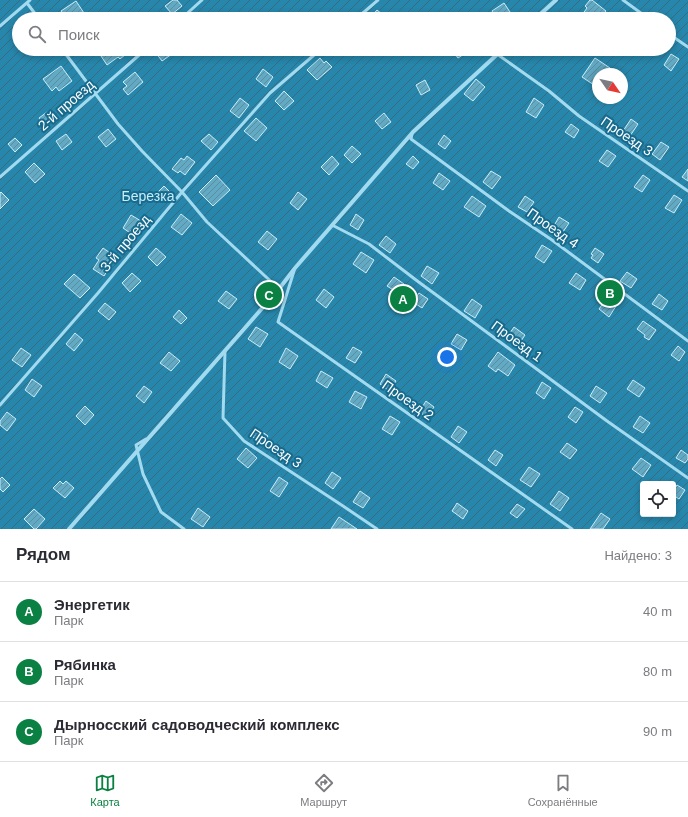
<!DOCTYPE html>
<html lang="ru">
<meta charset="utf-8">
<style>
body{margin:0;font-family:Helvetica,sans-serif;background:#f7f7f7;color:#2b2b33}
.controls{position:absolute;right:12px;bottom:12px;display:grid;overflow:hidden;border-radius:4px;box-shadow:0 2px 6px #0003}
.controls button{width:36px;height:36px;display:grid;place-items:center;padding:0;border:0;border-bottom:1px solid #e1e1e2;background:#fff;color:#2b2b33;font:20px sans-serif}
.compass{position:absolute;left:592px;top:68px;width:36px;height:36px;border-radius:50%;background:#fff;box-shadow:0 2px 6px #0003;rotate:124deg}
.you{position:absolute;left:447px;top:357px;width:14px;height:14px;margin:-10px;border:3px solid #fff;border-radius:50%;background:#1a73e8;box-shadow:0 0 0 6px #1a73e833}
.badge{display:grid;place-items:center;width:26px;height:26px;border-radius:50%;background:#0b8043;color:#fff;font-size:13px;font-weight:700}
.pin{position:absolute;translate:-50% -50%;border:2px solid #fff;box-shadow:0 1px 4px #0006}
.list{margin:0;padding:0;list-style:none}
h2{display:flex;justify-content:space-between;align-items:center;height:52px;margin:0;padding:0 16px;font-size:17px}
h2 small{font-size:13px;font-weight:400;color:#7c7c81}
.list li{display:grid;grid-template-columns:26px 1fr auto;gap:12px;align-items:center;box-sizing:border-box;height:60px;padding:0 16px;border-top:1px solid #e1e1e2}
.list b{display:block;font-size:15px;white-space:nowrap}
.list p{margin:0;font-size:13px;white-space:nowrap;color:#7c7c81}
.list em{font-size:13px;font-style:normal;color:#7c7c81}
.icon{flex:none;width:22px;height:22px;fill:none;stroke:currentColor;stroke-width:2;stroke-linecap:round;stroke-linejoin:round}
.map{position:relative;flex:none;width:688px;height:529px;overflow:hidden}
.search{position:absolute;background:#fff;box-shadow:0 2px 6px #0003;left:12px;right:12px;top:12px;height:44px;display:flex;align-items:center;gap:10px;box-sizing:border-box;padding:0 14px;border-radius:22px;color:#7c7c81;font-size:15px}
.sheet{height:232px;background:#fff}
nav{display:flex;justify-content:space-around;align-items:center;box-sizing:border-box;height:56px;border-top:1px solid #e1e1e2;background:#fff;font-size:11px;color:#7c7c81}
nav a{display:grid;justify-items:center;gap:2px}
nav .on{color:#0b8043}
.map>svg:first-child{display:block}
</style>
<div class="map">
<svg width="688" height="529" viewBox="0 0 688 529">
<defs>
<pattern id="garden-furrows" width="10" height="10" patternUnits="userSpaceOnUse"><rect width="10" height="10" fill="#2686ab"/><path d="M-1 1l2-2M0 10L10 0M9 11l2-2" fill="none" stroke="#376c80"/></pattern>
<pattern id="building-hatch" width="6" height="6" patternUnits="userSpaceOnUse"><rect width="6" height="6" fill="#62a9c4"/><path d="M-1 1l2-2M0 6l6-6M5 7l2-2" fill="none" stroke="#5b8da0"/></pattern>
</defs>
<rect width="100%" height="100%" fill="#166b8e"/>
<path fill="url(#garden-furrows)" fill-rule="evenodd" d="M 0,0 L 688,0 L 688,529 L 0,529 ZM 19,19 L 669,19 L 669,49 L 19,49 ZM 598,74 L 622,74 L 622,98 L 598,98 ZM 643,484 L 673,484 L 673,514 L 643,514 Z"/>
<path fill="url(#building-hatch)" stroke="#c8edfb" d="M 173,0 L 177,0 L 182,6 L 172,14 L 165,6 Z
M 590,0 L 592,0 L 606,11 L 599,19 L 579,19 L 587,8 L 585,6 Z
M 76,1 L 88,19 L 67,19 L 61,11 Z
M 504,3 L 512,15 L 505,19 L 497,19 L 492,11 Z
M 377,10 L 388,19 L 369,19 Z
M 326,14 L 332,19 L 321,19 Z
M 111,49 L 122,49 L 126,54 L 120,59 L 118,57 L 107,65 L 101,56 Z
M 162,49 L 168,49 L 172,54 L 162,61 L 156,53 Z
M 451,49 L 470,49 L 470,50 L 458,58 Z
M 671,54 L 679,59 L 671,71 L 664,65 Z
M 320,58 L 324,63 L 326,61 L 332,67 L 317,80 L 307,70 Z
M 595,58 L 610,68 L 606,74 L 598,74 L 597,87 L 582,77 Z
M 61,66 L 72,81 L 59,91 L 56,87 L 52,91 L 43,79 Z
M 263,69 L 273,77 L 266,87 L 256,79 Z
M 135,72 L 143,82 L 128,95 L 123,89 L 127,86 L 123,82 Z
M 476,79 L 485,87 L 473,101 L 464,94 Z
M 425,80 L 430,90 L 421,95 L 416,85 Z
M 284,91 L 294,101 L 284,110 L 275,101 Z
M 240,98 L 249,105 L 239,118 L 230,111 Z
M 534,98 L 544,105 L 536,118 L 526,112 Z
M 47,112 L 53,119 L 44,126 L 39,118 Z
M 384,113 L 391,122 L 382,129 L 375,121 Z
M 256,118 L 267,128 L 256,141 L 244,131 Z
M 631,119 L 638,124 L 628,139 L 621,134 Z
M 571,124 L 579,130 L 574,138 L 565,132 Z
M 108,129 L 116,139 L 106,147 L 98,137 Z
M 66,134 L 72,142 L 62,150 L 56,141 Z
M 209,134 L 218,142 L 211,150 L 201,141 Z
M 444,135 L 451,141 L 445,149 L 438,144 Z
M 15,138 L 22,145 L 15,152 L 8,144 Z
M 661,142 L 669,147 L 660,160 L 652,154 Z
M 352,146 L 361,154 L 352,163 L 344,155 Z
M 607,150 L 616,156 L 608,167 L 599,161 Z
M 187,156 L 195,162 L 185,175 L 180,171 L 178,173 L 172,169 L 181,158 L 184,160 Z
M 332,156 L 339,164 L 329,175 L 321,167 Z
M 413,156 L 419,162 L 413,169 L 406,164 Z
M 34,163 L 45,174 L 35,183 L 25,172 Z
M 688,169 L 688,181 L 682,177 Z
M 491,171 L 501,177 L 492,189 L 483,182 Z
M 439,173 L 450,181 L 443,190 L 433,183 Z
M 216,175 L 230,190 L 213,206 L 199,192 Z
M 643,175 L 650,180 L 642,192 L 634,187 Z
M 164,186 L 170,192 L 162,201 L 155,195 Z
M 1,192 L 9,200 L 0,209 L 0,193 Z
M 298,192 L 307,199 L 298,210 L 290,203 Z
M 674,195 L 682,200 L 674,213 L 665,208 Z
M 472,196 L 486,206 L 479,217 L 464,207 Z
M 525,196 L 534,202 L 527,212 L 518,207 Z
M 181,214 L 192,223 L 182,235 L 171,227 Z
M 356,214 L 364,220 L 358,230 L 350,225 Z
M 131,215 L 141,221 L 133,235 L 123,228 Z
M 559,217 L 569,223 L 561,235 L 552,229 Z
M 267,231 L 277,239 L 268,250 L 258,242 Z
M 386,236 L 396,244 L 390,253 L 379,245 Z
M 542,245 L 552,251 L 544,263 L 535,257 Z
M 103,248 L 116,257 L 104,276 L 93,269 L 99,260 L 96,258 Z
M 156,248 L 166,257 L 157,266 L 148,257 Z
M 595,248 L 604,254 L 598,263 L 591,258 L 593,255 L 591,254 Z
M 361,252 L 374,260 L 366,273 L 353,264 Z
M 427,266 L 439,273 L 432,284 L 421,276 Z
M 627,272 L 637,279 L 631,288 L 620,281 Z
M 132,273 L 141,281 L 130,292 L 122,283 Z
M 576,273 L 586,280 L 580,290 L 569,283 Z
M 74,274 L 90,288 L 80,298 L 64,284 Z
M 394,277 L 404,284 L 398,293 L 387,286 Z
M 324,289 L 334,297 L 326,308 L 316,300 Z
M 226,291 L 237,299 L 229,309 L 218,301 Z
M 419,293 L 428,299 L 422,308 L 413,302 Z
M 659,294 L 668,301 L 662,310 L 652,304 Z
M 608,296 L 618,303 L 609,317 L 599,309 Z
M 472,299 L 482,306 L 475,318 L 464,311 Z
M 105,303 L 116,312 L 109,320 L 98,311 Z
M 179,310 L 187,318 L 181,324 L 173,317 Z
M 643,321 L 656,330 L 649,340 L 644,337 L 645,335 L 637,329 Z
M 256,327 L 268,334 L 260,347 L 248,339 Z
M 514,327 L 525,335 L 517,347 L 506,339 Z
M 75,333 L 83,340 L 74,351 L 66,344 Z
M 457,334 L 467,340 L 461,350 L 451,344 Z
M 678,346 L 685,352 L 679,361 L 671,355 Z
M 353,347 L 362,352 L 355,363 L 346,358 Z
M 21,348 L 31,355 L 22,367 L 12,360 Z
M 286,348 L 298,356 L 290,369 L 279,362 Z
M 169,352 L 180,361 L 171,371 L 160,363 Z
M 498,352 L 515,365 L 508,376 L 498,369 L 496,372 L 488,366 Z
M 321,371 L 333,378 L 327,388 L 316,381 Z
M 386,374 L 396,381 L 389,391 L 380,384 Z
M 32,379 L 42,386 L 34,397 L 25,390 Z
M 633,380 L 645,388 L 639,397 L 627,389 Z
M 542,382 L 551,388 L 544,399 L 536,393 Z
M 144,386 L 152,392 L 144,403 L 136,396 Z
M 596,386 L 607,393 L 600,403 L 590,396 Z
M 355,391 L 367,397 L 361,409 L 349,402 Z
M 426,401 L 434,407 L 427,417 L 419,412 Z
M 85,406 L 94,415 L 85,425 L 76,416 Z
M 575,407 L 583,412 L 576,423 L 568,417 Z
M 7,412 L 16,419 L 7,431 L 0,425 L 0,421 Z
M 390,416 L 400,422 L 392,435 L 382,429 Z
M 640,416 L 650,423 L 643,433 L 633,427 Z
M 458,426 L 467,432 L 459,443 L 451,437 Z
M 258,429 L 268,436 L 263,444 L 253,437 Z
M 567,443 L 577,450 L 570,459 L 560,452 Z
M 246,448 L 257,458 L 248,468 L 237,459 Z
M 495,450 L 503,455 L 496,466 L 488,460 Z
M 681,450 L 688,455 L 688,459 L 685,463 L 676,458 Z
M 641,458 L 651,465 L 643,477 L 632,469 Z
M 529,467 L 540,474 L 531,487 L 520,480 Z
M 332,472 L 341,478 L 333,489 L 325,483 Z
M 2,477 L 10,485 L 3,492 L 0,489 L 0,479 Z
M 279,477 L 288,483 L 279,497 L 270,491 Z
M 60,481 L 63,484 L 66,481 L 74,488 L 65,498 L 53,488 Z
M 677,485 L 685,490 L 679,499 L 673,495 L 673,491 Z
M 360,491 L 370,498 L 363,508 L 353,502 Z
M 559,491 L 569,498 L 560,511 L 550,504 Z
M 457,503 L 468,511 L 463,519 L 452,511 Z
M 517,504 L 525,509 L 517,518 L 510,513 Z
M 198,508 L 210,517 L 203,527 L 191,519 Z
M 34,509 L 45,519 L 36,529 L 34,529 L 24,519 Z
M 601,513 L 610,519 L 603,529 L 590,529 Z
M 339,517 L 357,529 L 331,529 Z"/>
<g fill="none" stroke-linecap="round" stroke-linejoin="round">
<path stroke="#a2daf0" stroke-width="3" d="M 623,0 L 649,19
M 27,3 L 39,19
M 181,19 L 202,0
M 356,19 L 378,0
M 0,26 L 30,0
M 669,34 L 688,47
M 62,49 L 118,124 L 142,151 L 182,192 L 207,222 L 279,289
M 497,54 L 549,91 L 579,116 L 688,191
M 412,134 L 411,139 L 509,211 L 552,240 L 688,341
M 0,177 L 146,49
M 332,225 L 369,244 L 416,280 L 607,421 L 688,478
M 294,271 L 278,322 L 572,529
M 225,351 L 223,418 L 244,441 L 343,506 L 377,529
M 0,405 L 98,293 L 182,192 L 270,93 L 321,49
M 146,439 L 136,445 L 143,474 L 161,512 L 184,529"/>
<path stroke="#a2daf0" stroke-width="4" d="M 535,19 L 556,0
M 69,529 L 279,289 L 295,268 L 413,132 L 503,49"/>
</g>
<g text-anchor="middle" stroke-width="4" stroke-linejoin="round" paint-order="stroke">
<g font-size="14" fill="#fff" stroke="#166b8e">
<text transform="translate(66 105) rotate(-41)" y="5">2-й проезд</text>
<text transform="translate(627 136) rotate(34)" y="5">Проезд 3</text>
<text transform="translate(553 228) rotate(35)" y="5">Проезд 4</text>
<text transform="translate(125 243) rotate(-50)" y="5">3-й проезд</text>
<text transform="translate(517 341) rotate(36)" y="5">Проезд 1</text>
<text transform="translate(408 400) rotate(35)" y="5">Проезд 2</text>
<text transform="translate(276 448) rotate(34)" y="5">Проезд 3</text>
</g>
<g font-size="14" fill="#c8edfb" stroke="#166b8e">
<text x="148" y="201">Березка</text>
</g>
</g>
</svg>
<div class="controls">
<button><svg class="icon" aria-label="locate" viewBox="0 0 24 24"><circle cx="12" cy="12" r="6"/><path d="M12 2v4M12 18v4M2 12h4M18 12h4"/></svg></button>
</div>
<svg class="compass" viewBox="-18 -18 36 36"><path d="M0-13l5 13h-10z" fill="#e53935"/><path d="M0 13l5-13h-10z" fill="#7c7c81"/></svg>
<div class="you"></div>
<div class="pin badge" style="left:403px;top:299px">A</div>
<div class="pin badge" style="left:610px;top:293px">B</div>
<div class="pin badge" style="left:269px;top:295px">C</div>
<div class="search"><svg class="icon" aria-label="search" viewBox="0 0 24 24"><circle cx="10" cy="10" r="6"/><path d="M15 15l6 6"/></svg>Поиск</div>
</div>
<section class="sheet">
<h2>Рядом<small>Найдено: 3</small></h2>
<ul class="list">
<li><span class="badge">A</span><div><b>Энергетик</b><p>Парк</p></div><em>40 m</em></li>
<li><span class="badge">B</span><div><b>Рябинка</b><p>Парк</p></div><em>80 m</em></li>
<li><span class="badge">C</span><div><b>Дырносский садоводческий комплекс</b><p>Парк</p></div><em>90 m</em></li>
</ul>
</section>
<nav>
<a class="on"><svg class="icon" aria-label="map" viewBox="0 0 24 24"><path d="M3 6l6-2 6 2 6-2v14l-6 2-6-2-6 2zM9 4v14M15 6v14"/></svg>Карта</a>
<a><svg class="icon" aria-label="directions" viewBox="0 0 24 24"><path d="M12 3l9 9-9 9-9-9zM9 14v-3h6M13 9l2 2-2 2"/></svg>Маршрут</a>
<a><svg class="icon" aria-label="saved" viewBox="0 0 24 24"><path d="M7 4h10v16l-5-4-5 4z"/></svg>Сохранённые</a>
</nav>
